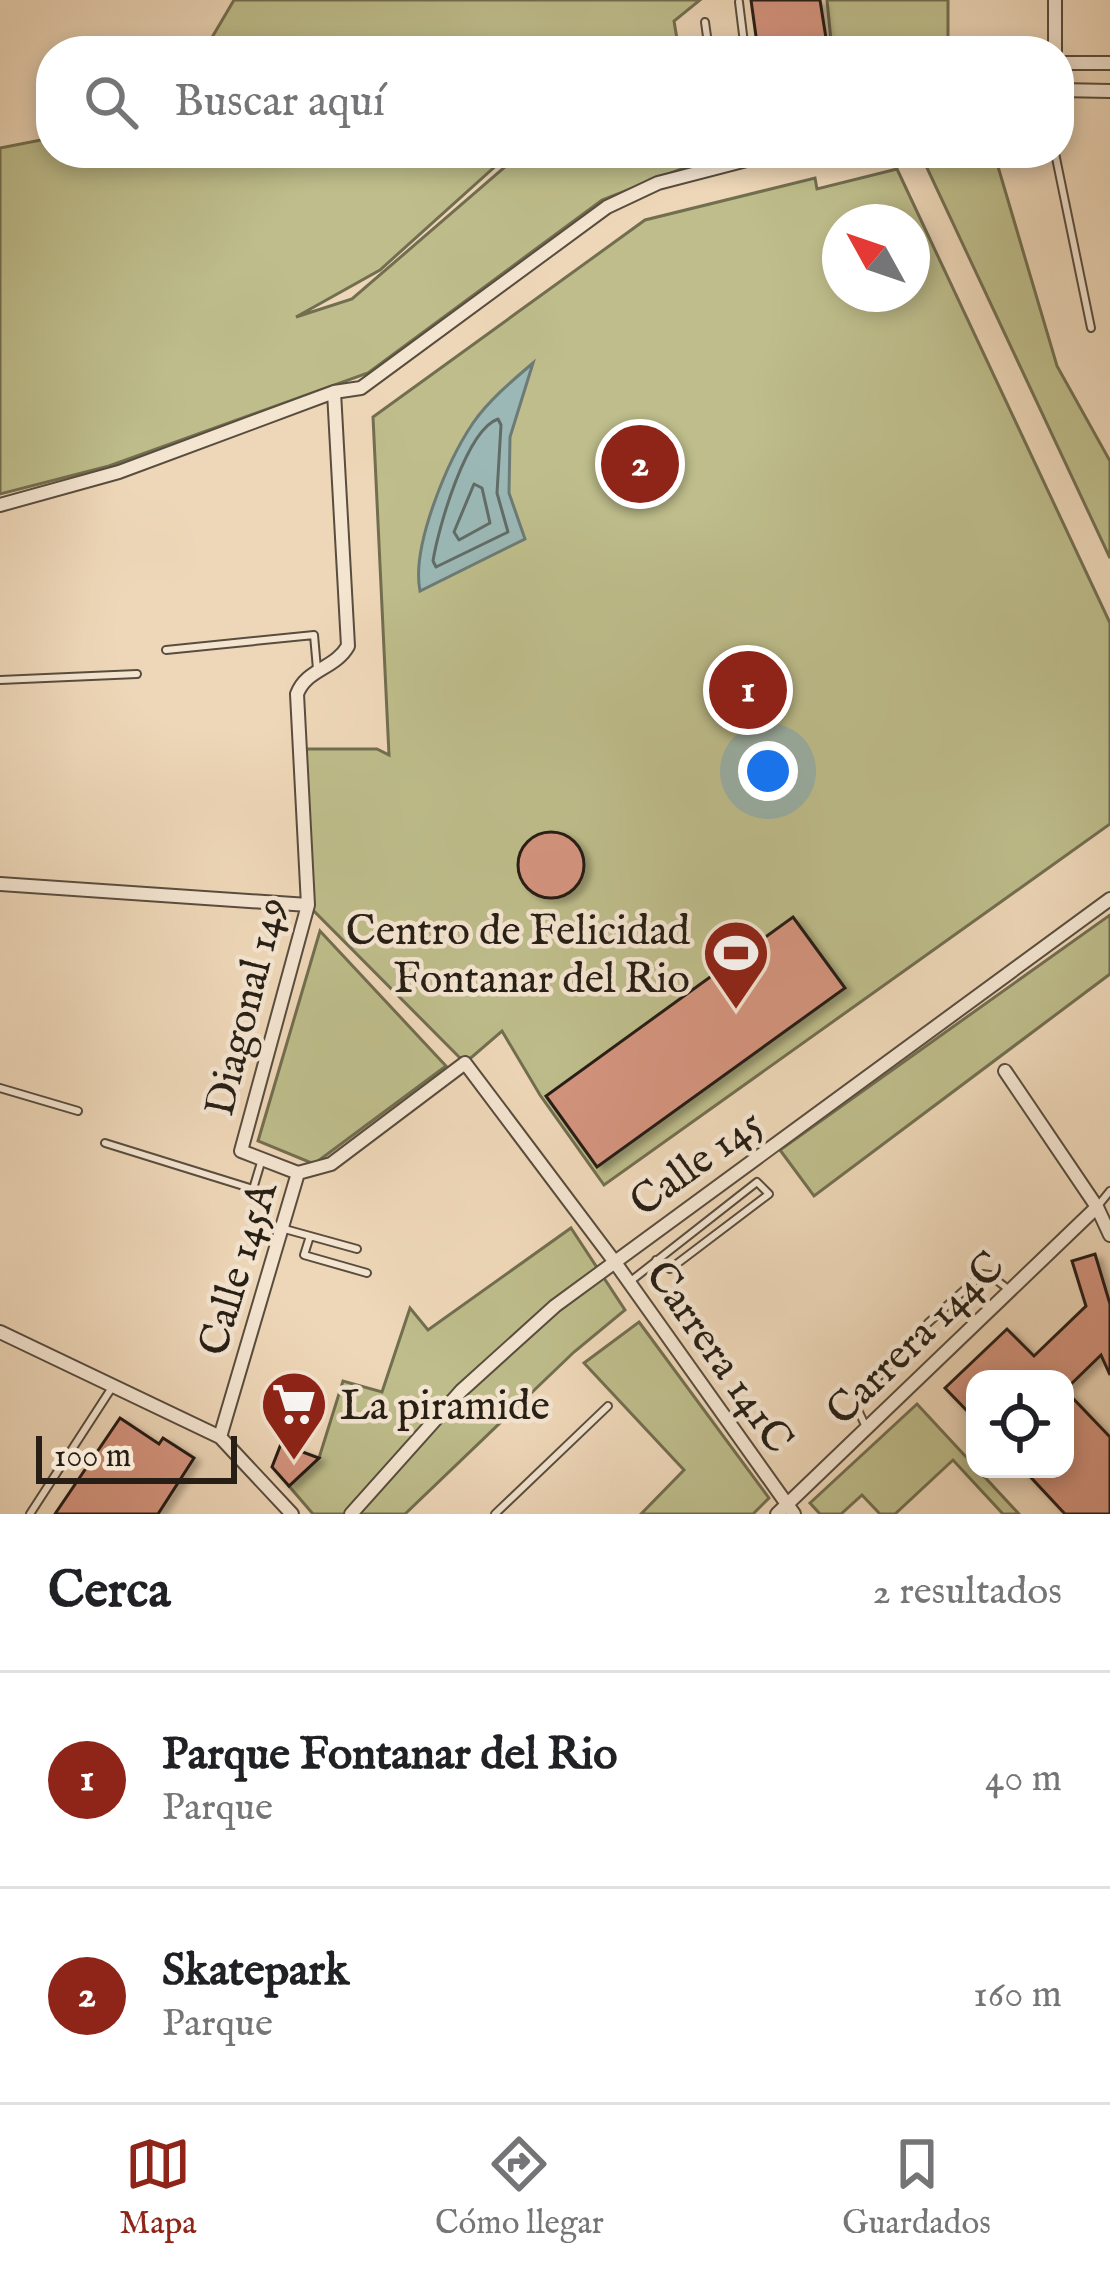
<!DOCTYPE html>
<html lang="es">
<meta charset="utf-8">
<style>
body{margin:0;font-family:"IM FELL English",serif;background:#f2f2f2;color:#202124}
.controls{position:absolute;right:36px;bottom:36px;display:grid;overflow:hidden;border-radius:24px;box-shadow:0 6px 18px #0003}
.controls button{width:108px;height:108px;display:grid;place-items:center;padding:0;border:0;border-bottom:3px solid #e0e0e0;background:#fff;color:#202124;font:60px sans-serif}
.compass{position:absolute;left:822px;top:204px;width:108px;height:108px;border-radius:50%;background:#fff;box-shadow:0 6px 18px #0003;rotate:310deg}
.scale{position:absolute;left:36px;bottom:30px;width:201px;box-sizing:border-box;padding-left:12px;border:6px solid #271f15;border-top:0;font-size:33px;line-height:42px;white-space:nowrap;color:#271f15;-webkit-text-stroke:9px #f4e5d1;paint-order:stroke}
.you{position:absolute;left:768px;top:771px;width:42px;height:42px;margin:-30px;border:9px solid #fff;border-radius:50%;background:#1a73e8;box-shadow:0 0 0 18px #1a73e833}
.badge{display:grid;place-items:center;width:78px;height:78px;border-radius:50%;background:#8f2418;color:#fff;font-size:39px;font-weight:700}
.pin{position:absolute;translate:-50% -50%;border:6px solid #fff;box-shadow:0 3px 12px #0006}
.list{margin:0;padding:0;list-style:none}
h2{display:flex;justify-content:space-between;align-items:center;height:156px;margin:0;padding:0 48px;font-size:51px}
h2 small{font-size:39px;font-weight:400;color:#757577}
.list li{display:grid;grid-template-columns:78px 1fr auto;gap:36px;align-items:center;box-sizing:border-box;height:216px;padding:0 48px;border-top:3px solid #e0e0e0}
.list b{display:block;font-size:45px;white-space:nowrap}
.list p{margin:0;font-size:39px;white-space:nowrap;color:#757577}
.list em{font-size:39px;font-style:normal;color:#757577}
.icon{flex:none;width:66px;height:66px;fill:none;stroke:currentColor;stroke-width:2;stroke-linecap:round;stroke-linejoin:round}
.map{position:relative;flex:none;width:1110px;height:1514px;overflow:hidden}
.search{position:absolute;background:#fff;box-shadow:0 6px 18px #0003;left:36px;right:36px;top:36px;height:132px;display:flex;align-items:center;gap:30px;box-sizing:border-box;padding:0 42px;border-radius:48px;color:#757577;font-size:45px}
.sheet{height:588px;background:#fff}
nav{display:flex;justify-content:space-around;align-items:center;box-sizing:border-box;height:168px;border-top:3px solid #e0e0e0;background:#fff;font-size:33px;color:#757577}
nav a{display:grid;justify-items:center;gap:6px}
nav .on{color:#8f2418}
.map>svg:first-child{display:block}
</style>
<div class="map">
<svg width="1110" height="1514" viewBox="0 0 1110 1514">
<defs>
<filter id="shadow"><feDropShadow dx="6" dy="4" stdDeviation="3" flood-color="#0004"/></filter>
</defs>
<rect width="100%" height="100%" fill="#eed7b8"/>
<filter id="stains"><feTurbulence type="fractalNoise" baseFrequency=".00167" numOctaves="4"/><feColorMatrix values="0 0 0 0 .2 0 0 0 0 .09 0 0 0 0 .02 0 0 0 .5 -.17"/></filter>
<radialGradient id="worn" r=".72"><stop offset=".6" stop-color="#630" stop-opacity="0"/><stop offset="1" stop-color="#630" stop-opacity=".3"/></radialGradient>
<path fill="#bebd8b" stroke="#726e50" stroke-width="3" fill-rule="evenodd" d="M 234,0 L 700,0 L 674,21 L 679,51 L 204,51 Z
M 827,0 L 948,0 L 948,51 L 832,51 Z
M 51,138 L 51,153 L 510,153 L 380,270 L 296,317 L 352,299 L 521,153 L 695,153 L 697,163 L 602,200 L 368,373 L 109,466 L 0,494 L 0,148 Z
M 920,153 L 994,153 L 1057,366 L 1110,461 L 1110,558 Z
M 897,169 L 1110,623 L 1110,824 L 604,1185 L 540,1095 L 502,1031 L 465,1063 L 308,905 L 301,749 L 377,749 L 389,755 L 373,417 L 645,220 L 815,178 L 817,189 ZM 840,222 L 912,222 L 912,294 L 840,294 Z
M 1110,915 L 1110,974 L 814,1196 L 780,1150 Z
M 320,931 L 446,1066 L 314,1164 L 258,1141 Z
M 571,1228 L 625,1310 L 574,1352 L 405,1514 L 313,1514 L 289,1486 L 319,1458 L 343,1381 L 382,1392 L 410,1308 L 428,1330 Z
M 639,1322 L 769,1498 L 753,1514 L 641,1514 L 684,1470 L 584,1363 Z
M 917,1404 L 1019,1514 L 1003,1514 L 953,1460 L 895,1514 L 880,1514 L 862,1495 L 841,1514 L 820,1514 L 810,1503 Z"/>
<path fill="#9bb8b6" stroke="#6d7b76" stroke-width="3" d="M 533,363 L 510,437 L 509,493 L 525,539 L 420,591 C 411,546 448,460 473,423 C 489,400 513,380 533,363 Z"/>
<g fill="none" stroke-linecap="round" stroke-linejoin="round">
<path stroke="#616c66" stroke-width="3" d="M 498,419 L 501,425 L 497,493 L 508,532 L 436,567 L 433,561 C 438,529 466,430 498,419 Z
M 474,484 L 482,488 L 490,523 L 459,540 L 454,532 Z"/>
</g>
<path fill="#d4947e" stroke="#271f15" stroke-width="3" filter="url(#shadow)" d="M 751,0 L 820,0 L 828,51 L 758,51 Z
M518 865a33 33 0 1 1 66 0a33 33 0 1 1-66 0Z
M 793,917 L 845,988 L 597,1167 L 546,1096 Z
M 1095,1254 L 1110,1304 L 1110,1375 L 1101,1355 L 1065,1390 L 1110,1437 L 1110,1514 L 1065,1514 L 1023,1469 L 1065,1469 L 1065,1379 L 975,1379 L 975,1419 L 945,1388 L 1007,1329 L 1034,1356 L 1086,1306 L 1072,1261 Z
M 120,1418 L 159,1444 L 163,1438 L 194,1458 L 158,1514 L 55,1514 Z
M 281,1444 L 319,1458 L 289,1486 L 272,1467 Z"/>
<g fill="none" stroke-linecap="round" stroke-linejoin="round">
<g stroke="#594d3e" stroke-width="10">
<path id="lane" d="M 739,2 L 745,51
M 705,22 L 709,51
M 1055,153 L 1091,328
M 166,650 L 314,635 L 317,669
M 0,680 L 137,674
M 0,1088 L 78,1111
M 105,1143 L 253,1189 L 262,1159
M 1097,1207 L 1110,1191
M 281,1228 L 310,1236 L 304,1255 L 367,1273
M 310,1236 L 357,1249
M 632,1280 L 757,1182 L 769,1194 L 670,1269 L 656,1260
M 928,1323 L 982,1274 L 990,1275 L 1008,1289
M 865,1425 L 858,1410 L 858,1399 L 906,1347
M 30,1514 L 111,1389
M 495,1514 L 608,1406"/>
</g>
<g stroke="#594d3e" stroke-width="16">
<path id="street" d="M 1055,51 L 1055,0
M 1059,63 L 1110,63
M 1059,90 L 1110,91
M 0,505 L 119,472 L 334,392 L 361,388 L 607,207 L 658,183 L 774,153
M 0,884 L 308,905
M 1005,1071 L 1097,1207 L 1110,1235
M 298,1173 L 241,1151 L 308,905 L 297,694 C 306,669 335,669 348,646 L 334,392
M 298,1173 L 331,1164 L 465,1063 L 614,1261 L 794,1514
M 0,1332 L 220,1437 L 292,1514
M 220,1437 L 298,1173
M 351,1514 L 461,1391 L 555,1306 L 1110,899
M 777,1514 L 1097,1207"/>
</g>
<use href="#lane" stroke="#f4e5d1" stroke-width="6"/>
<use href="#street" stroke="#f4e5d1" stroke-width="12"/>
</g>
<defs>
<g id="stadium-pin" transform="scale(3.45)"><path d="M0 17L-7.5 6A9.5 9.5 0 1 1 7.5 6Z" fill="#8f2418" stroke="#f4e5d1"/><path d="M0-5a6.5 5 0 1 0 0 10a6.5 5 0 1 0 0-10ZM-3.5-1.8h7v3.6h-7Z" fill="#fff"/></g>
<g id="supermarket-pin" transform="scale(3.45)"><path d="M0 17L-7.5 6A9.5 9.5 0 1 1 7.5 6Z" fill="#8f2418" stroke="#f4e5d1"/><path d="M-6-5.5h2.5l.6 2H6L4.5 2H-2.5L-4.4-4H-6ZM-1.5 3.2a1.3 1.3 0 1 0 .1 0ZM3 3.2a1.3 1.3 0 1 0 .1 0Z" fill="#fff"/></g>
</defs>
<g fill-rule="evenodd">
<use href="#stadium-pin" x="736" y="953"/>
<use href="#supermarket-pin" x="294" y="1404"/>
</g>
<g text-anchor="middle" stroke-width="9" stroke-linejoin="round" paint-order="stroke">
<g font-size="42" fill="#271f15" stroke="#f4e5d1" text-anchor="end">
<text x="690" y="944">Centro de Felicidad<tspan x="690" dy="48">Fontanar del Rio</tspan></text>
<text x="340" y="1419" text-anchor="start">La piramide</text>
</g>
<g font-size="42" fill="#271f15" stroke="#f4e5d1">
<text transform="translate(244 1006) rotate(-76)" y="15">Diagonal 149</text>
<text transform="translate(695 1161) rotate(-36)" y="15">Calle 145</text>
<text transform="translate(236 1268) rotate(-73)" y="15">Calle 145A</text>
<text transform="translate(914 1337) rotate(-44)" y="15">Carrera 144C</text>
<text transform="translate(721 1356) rotate(55)" y="15">Carrera 141C</text>
</g>
</g>
<rect width="100%" height="100%" filter="url(#stains)"/>
<rect width="100%" height="100%" fill="url(#worn)"/>
</svg>
<div class="controls">
<button><svg class="icon" aria-label="locate" viewBox="0 0 24 24"><circle cx="12" cy="12" r="6"/><path d="M12 2v4M12 18v4M2 12h4M18 12h4"/></svg></button>
</div>
<svg class="compass" viewBox="-18 -18 36 36"><path d="M0-13l5 13h-10z" fill="#e53935"/><path d="M0 13l5-13h-10z" fill="#757577"/></svg>
<div class="scale">100 m</div>
<div class="you"></div>
<div class="pin badge" style="left:748px;top:690px">1</div>
<div class="pin badge" style="left:640px;top:464px">2</div>
<div class="search"><svg class="icon" aria-label="search" viewBox="0 0 24 24"><circle cx="10" cy="10" r="6"/><path d="M15 15l6 6"/></svg>Buscar aquí</div>
</div>
<section class="sheet">
<h2>Cerca<small>2 resultados</small></h2>
<ul class="list">
<li><span class="badge">1</span><div><b>Parque Fontanar del Rio</b><p>Parque</p></div><em>40 m</em></li>
<li><span class="badge">2</span><div><b>Skatepark</b><p>Parque</p></div><em>160 m</em></li>
</ul>
</section>
<nav>
<a class="on"><svg class="icon" aria-label="map" viewBox="0 0 24 24"><path d="M3 6l6-2 6 2 6-2v14l-6 2-6-2-6 2zM9 4v14M15 6v14"/></svg>Mapa</a>
<a><svg class="icon" aria-label="directions" viewBox="0 0 24 24"><path d="M12 3l9 9-9 9-9-9zM9 14v-3h6M13 9l2 2-2 2"/></svg>Cómo llegar</a>
<a><svg class="icon" aria-label="saved" viewBox="0 0 24 24"><path d="M7 4h10v16l-5-4-5 4z"/></svg>Guardados</a>
</nav>
